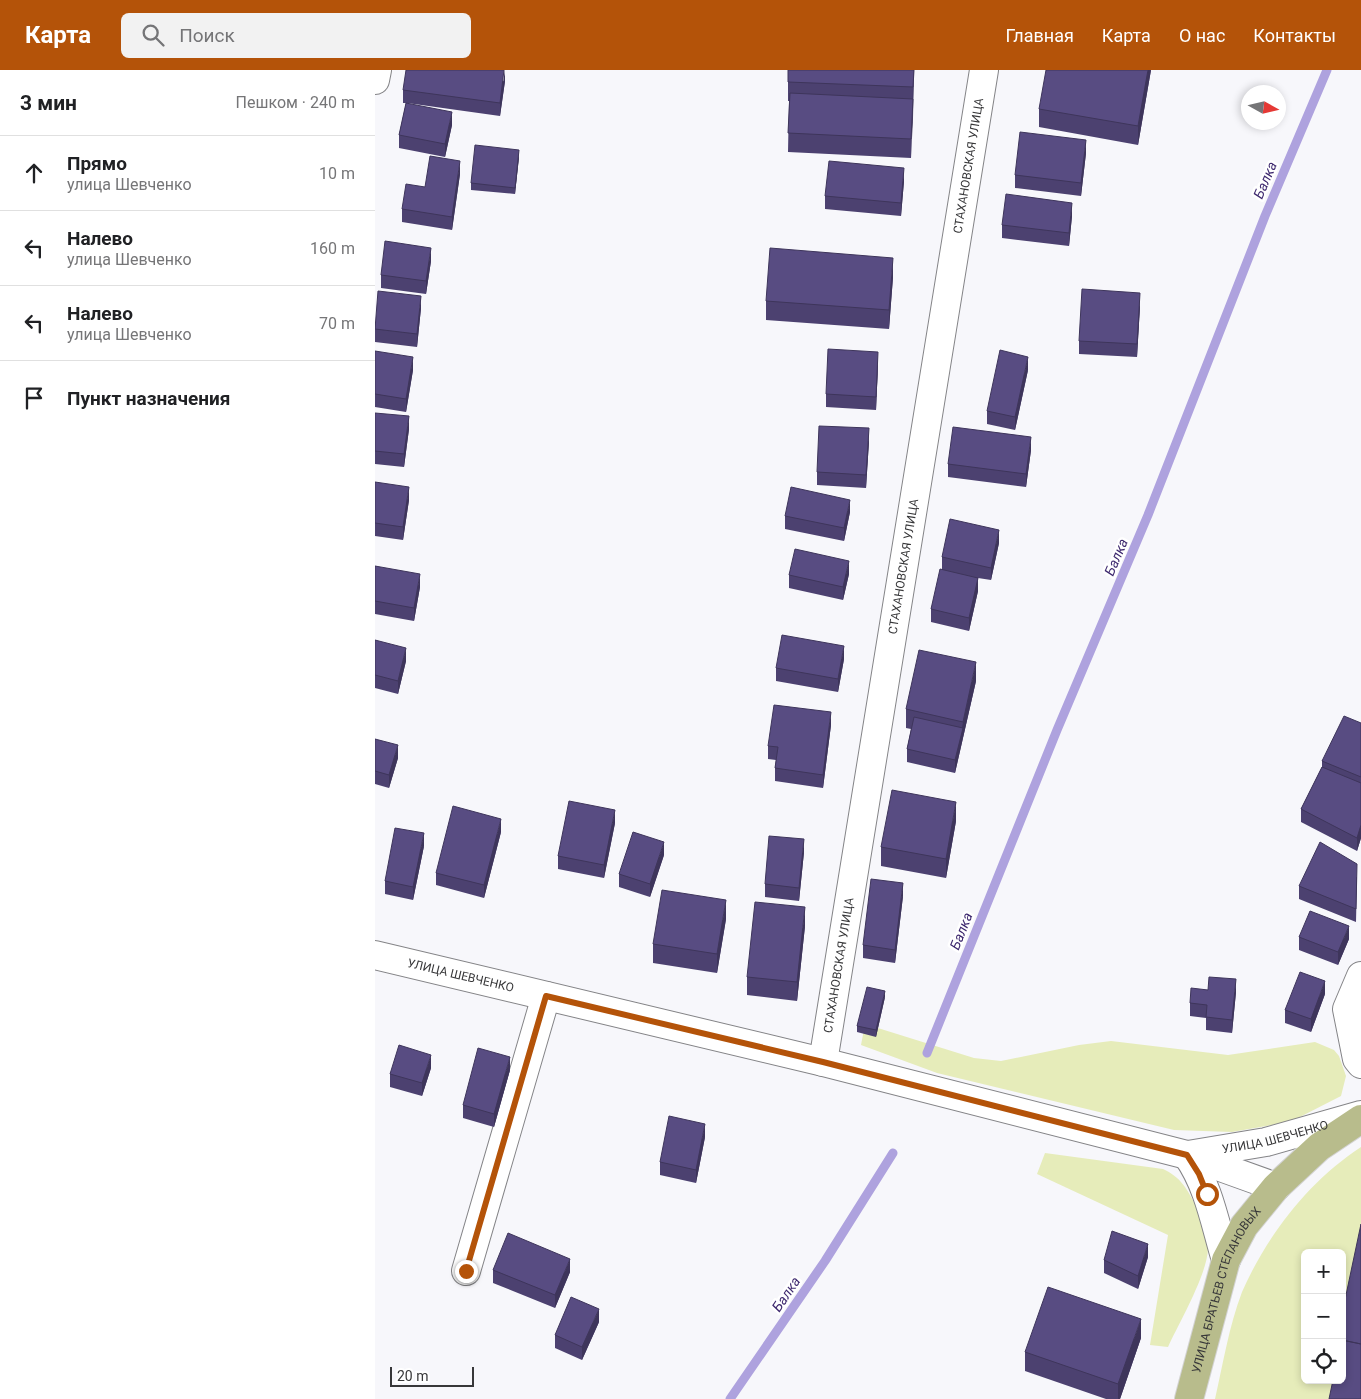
<!DOCTYPE html>
<html lang="ru">
<meta charset="utf-8">
<style>
body{margin:0;font-family:Roboto,sans-serif;background:#f2f2f2;color:#202124}
.controls{position:absolute;right:15px;bottom:15px;display:grid;overflow:hidden;border-radius:8px;box-shadow:0 2px 8px #0003}
.controls button{width:45px;height:45px;display:grid;place-items:center;padding:0;border:0;border-bottom:1px solid #e0e0e0;background:#fff;color:#202124;font:25px sans-serif}
.compass{position:absolute;left:866px;top:15px;width:45px;height:45px;border-radius:50%;background:#fff;box-shadow:0 2px 8px #0003;rotate:98deg}
.scale{position:absolute;left:15px;bottom:12px;width:84px;box-sizing:border-box;padding-left:5px;border:2px solid #373739;border-top:0;font-size:14px;line-height:18px;white-space:nowrap;color:#373739;-webkit-text-stroke:4px #fff;paint-order:stroke}
.stop{position:absolute;width:15px;height:15px;margin:-11px;border:4px solid #b45309;border-radius:50%;background:#fff}
.stop.end{background:#b45309;border-color:#fff;box-shadow:0 1px 5px #0008}
.list{margin:0;padding:0;list-style:none}
h2{display:flex;justify-content:space-between;align-items:center;height:65px;margin:0;padding:0 20px;font-size:21px}
h2 small{font-size:16px;font-weight:400;color:#757577}
.list li{display:grid;grid-template-columns:32px 1fr auto;gap:15px;align-items:center;box-sizing:border-box;height:75px;padding:0 20px;border-top:1px solid #e0e0e0}
.list b{display:block;font-size:19px;white-space:nowrap}
.list p{margin:0;font-size:16px;white-space:nowrap;color:#757577}
.list em{font-size:16px;font-style:normal;color:#757577}
.icon{flex:none;width:28px;height:28px;fill:none;stroke:currentColor;stroke-width:2;stroke-linecap:round;stroke-linejoin:round}
.map{position:relative;flex:none;width:986px;height:1329px;overflow:hidden}
header{display:flex;align-items:center;gap:30px;box-sizing:border-box;height:70px;padding:0 25px;background:#b45309;color:#fff}
header strong{font-size:24px}
nav{display:flex;gap:28px;margin-inline-start:auto;font-size:18px}
.search{width:350px;height:45px;background:#f2f2f2;display:flex;align-items:center;gap:12px;box-sizing:border-box;padding:0 18px;border-radius:8px;color:#757577;font-size:19px}
main{display:flex}
aside{flex:1;background:#fff}
.map>svg:first-child{display:block}
</style>
<header>
<strong>Карта</strong>
<div class="search"><svg class="icon" aria-label="search" viewBox="0 0 24 24"><circle cx="10" cy="10" r="6"/><path d="M15 15l6 6"/></svg>Поиск</div>
<nav><a>Главная</a><a>Карта</a><a>О нас</a><a>Контакты</a></nav>
</header>
<main>
<aside>
<h2>3 мин<small>Пешком · 240 m</small></h2>
<ul class="list">
<li><svg class="icon" aria-label="ahead" viewBox="0 0 24 24"><path d="M12 20V5M6 11l6-6 6 6"/></svg><div><b>Прямо</b><p>улица Шевченко</p></div><em>10 m</em></li>
<li><svg class="icon" aria-label="left" viewBox="0 0 24 24"><path d="M17 20v-9H6M10 6l-5 5 5 5"/></svg><div><b>Налево</b><p>улица Шевченко</p></div><em>160 m</em></li>
<li><svg class="icon" aria-label="left" viewBox="0 0 24 24"><path d="M17 20v-9H6M10 6l-5 5 5 5"/></svg><div><b>Налево</b><p>улица Шевченко</p></div><em>70 m</em></li>
<li><svg class="icon" aria-label="arrive" viewBox="0 0 24 24"><path d="M6 21V4h12l-3 4 3 4H6"/></svg><div><b>Пункт назначения</b></div></li>
</ul>
</aside>
<div class="map">
<svg width="986" height="1329" viewBox="0 0 986 1329">
<rect width="100%" height="100%" fill="#f7f7fb"/>
<path fill="#e6ecba" d="M 490,954 L 599,988 L 626,991 L 704,975 L 736,971 L 853,985 L 940,972 L 959,980 L 964,986 L 971,1006 L 966,1026 L 921,1049 L 897,1055 L 857,1062 L 799,1060 L 562,1003 L 486,975 Z
M 986,1077 L 986,1173 L 967,1263 L 967,1183 L 930,1183 L 930,1310 L 965,1310 L 961,1329 L 840,1329 C 848,1294 854,1256 867,1222 C 892,1165 934,1111 986,1077 Z
M 670,1083 L 788,1099 C 805,1107 811,1117 820,1134 C 826,1148 833,1163 833,1178 C 833,1203 804,1253 793,1277 L 775,1275 L 793,1165 L 662,1104 Z"/>
<g fill="none" stroke-linecap="round" stroke-linejoin="round">
<path stroke="#aea2de" stroke-width="9" d="M 552,983 L 682,660 L 773,445 L 890,146 L 952,0
M 355,1329 L 450,1191 L 518,1083"/>
<g stroke="#848487" stroke-width="30">
<g id="minor">
<path d="M 0,10 L 2,0"/>
<path d="M 986,906 L 972,939 L 982,989 L 986,994"/>
<path id="s1" d="M 448,992 L 609,0"/>
<path d="M 91,1201 L 171,926"/>
</g>
</g>
<g stroke="#848487" stroke-width="30">
<g id="secondary">
<path id="s2" d="M 0,885 L 448,992 L 812,1085 L 901,1117"/>
<path d="M 812,1085 C 834,1116 840,1154 851,1190"/>
<path id="s3" d="M 813,1085 L 891,1072 L 986,1045"/>
</g>
</g>
<g stroke="#d3d3d3" stroke-width="30">
<g id="primary">
<path id="s4" d="M 814,1329 L 851,1190 L 869,1156 L 901,1117 L 944,1077 L 986,1049"/>
</g>
</g>
<use href="#minor" stroke="#fff" stroke-width="28"/>
<use href="#secondary" stroke="#fff" stroke-width="28"/>
<use href="#primary" stroke="#b8bc8c" stroke-width="28"/>
</g>
<path fill="#4c4170" d="M 539,0 L 536,88 L 413,82 L 414,31 L 413,31 L 413,12 Z
M 776,0 L 763,75 L 664,57 L 664,39 Z
M 130,11 L 125,46 L 32,33 L 77,55 L 70,87 L 24,78 L 24,65 L 31,33 L 28,33 L 28,20 Z
M 711,83 L 706,126 L 640,118 L 640,105 Z
M 144,87 L 140,124 L 96,120 L 96,113 Z
M 85,104 L 77,160 L 27,152 L 27,139 L 50,117 Z
M 529,111 L 526,146 L 450,139 L 450,126 Z
M 697,146 L 694,176 L 627,168 L 627,155 Z
M 56,191 L 51,224 L 6,218 L 6,205 Z
M 518,207 L 514,259 L 391,250 L 391,231 Z
M 765,236 L 762,287 L 704,284 L 704,271 Z
M 46,238 L 42,277 L 0,272 L 0,252 Z
M 0,281 L 38,300 L 31,342 L 0,337 Z
M 503,295 L 501,340 L 451,337 L 451,324 Z
M 653,300 L 640,360 L 612,354 L 612,341 Z
M 0,343 L 34,359 L 29,397 L 0,394 Z
M 494,371 L 491,418 L 442,415 L 442,402 Z
M 656,380 L 651,417 L 573,407 L 573,394 Z
M 0,412 L 34,430 L 28,470 L 0,466 Z
M 475,442 L 469,471 L 410,459 L 410,446 Z
M 624,473 L 616,510 L 603,508 L 603,521 L 594,561 L 556,552 L 556,539 L 567,500 L 567,487 Z
M 0,496 L 45,517 L 39,551 L 0,544 Z
M 474,504 L 468,530 L 414,518 L 414,505 Z
M 0,570 L 31,591 L 23,624 L 0,618 Z
M 469,589 L 463,622 L 401,611 L 401,598 Z
M 601,611 L 580,703 L 532,692 L 532,679 L 536,659 L 531,658 L 531,639 Z
M 986,653 L 986,768 L 982,781 L 926,752 L 926,739 L 947,697 L 947,691 Z
M 456,655 L 448,718 L 400,711 L 400,698 L 401,690 L 393,689 L 393,676 Z
M 0,669 L 23,688 L 14,718 L 0,714 Z
M 581,751 L 571,808 L 506,796 L 506,777 Z
M 240,753 L 229,808 L 183,799 L 183,786 Z
M 126,762 L 109,828 L 61,815 L 61,803 Z
M 49,776 L 38,830 L 10,824 L 10,811 Z
M 429,782 L 424,831 L 390,827 L 390,814 Z
M 289,785 L 275,827 L 244,817 L 244,804 Z
M 982,807 L 981,852 L 924,829 L 924,816 Z
M 528,826 L 520,893 L 488,888 L 488,875 Z
M 351,849 L 342,903 L 278,893 L 278,874 Z
M 430,856 L 422,931 L 372,925 L 372,907 Z
M 924,867 L 974,869 L 963,895 L 924,880 Z
M 861,922 L 857,963 L 831,960 L 831,948 L 815,946 L 815,933 Z
M 950,924 L 936,962 L 910,953 L 910,940 Z
M 510,927 L 501,967 L 482,962 L 482,956 Z
M 56,998 L 47,1026 L 15,1017 L 15,1004 Z
M 135,1000 L 119,1057 L 88,1048 L 88,1035 Z
M 330,1067 L 321,1113 L 285,1105 L 285,1092 Z
M 773,1187 L 763,1219 L 729,1203 L 729,1190 Z
M 118,1200 L 195,1202 L 180,1238 L 118,1213 Z
M 224,1252 L 207,1290 L 180,1278 L 180,1265 Z
M 766,1268 L 745,1329 L 731,1329 L 650,1301 L 650,1282 Z"/>
<path fill="#3e355b" d="M 130,0 L 130,11 L 125,46 L 125,33 Z
M 539,0 L 538,48 L 536,88 L 538,17 Z
M 773,0 L 776,0 L 763,75 L 763,56 Z
M 77,42 L 77,55 L 70,87 L 70,74 Z
M 711,70 L 711,83 L 706,126 L 706,113 Z
M 144,80 L 144,87 L 140,124 L 140,118 Z
M 85,91 L 85,104 L 77,160 L 77,147 Z
M 529,98 L 529,111 L 526,146 L 526,133 Z
M 697,133 L 697,146 L 694,176 L 694,163 Z
M 56,178 L 56,191 L 51,224 L 51,211 Z
M 518,188 L 518,207 L 514,259 L 514,240 Z
M 765,223 L 765,236 L 762,287 L 762,274 Z
M 46,226 L 46,238 L 42,277 L 42,264 Z
M 503,282 L 503,295 L 501,340 L 501,327 Z
M 38,287 L 38,300 L 31,342 L 31,329 Z
M 653,287 L 653,300 L 640,360 L 640,347 Z
M 34,346 L 34,359 L 29,397 L 29,384 Z
M 494,358 L 494,371 L 491,418 L 491,405 Z
M 656,367 L 656,380 L 651,417 L 651,404 Z
M 34,417 L 34,430 L 28,470 L 28,457 Z
M 475,430 L 475,442 L 469,471 L 469,458 Z
M 624,460 L 624,473 L 616,510 L 616,498 Z
M 474,491 L 474,504 L 468,530 L 468,517 Z
M 45,504 L 45,517 L 39,551 L 39,538 Z
M 603,508 L 603,521 L 594,561 L 594,548 Z
M 469,576 L 469,589 L 463,622 L 463,609 Z
M 31,578 L 31,591 L 23,624 L 23,611 Z
M 601,592 L 601,611 L 580,703 L 580,690 Z
M 456,642 L 456,655 L 448,718 L 448,705 Z
M 23,675 L 23,688 L 14,718 L 14,705 Z
M 581,732 L 581,751 L 571,808 L 571,789 Z
M 240,740 L 240,753 L 229,808 L 229,795 Z
M 126,749 L 126,762 L 109,828 L 109,815 Z
M 986,755 L 986,768 L 982,781 L 982,768 Z
M 49,763 L 49,776 L 38,830 L 38,817 Z
M 429,769 L 429,782 L 424,831 L 424,818 Z
M 289,772 L 289,785 L 275,827 L 275,814 Z
M 528,813 L 528,826 L 520,893 L 520,880 Z
M 351,830 L 351,849 L 342,903 L 342,884 Z
M 430,837 L 430,856 L 422,931 L 422,912 Z
M 974,856 L 974,869 L 963,895 L 963,882 Z
M 861,909 L 861,922 L 857,963 L 857,950 Z
M 950,911 L 950,924 L 936,962 L 936,949 Z
M 510,921 L 510,927 L 501,967 L 501,960 Z
M 56,985 L 56,998 L 47,1026 L 47,1013 Z
M 135,987 L 135,1000 L 119,1057 L 119,1044 Z
M 330,1054 L 330,1067 L 321,1113 L 321,1100 Z
M 773,1174 L 773,1187 L 763,1219 L 763,1206 Z
M 195,1189 L 195,1202 L 180,1238 L 180,1225 Z
M 224,1239 L 224,1252 L 207,1290 L 207,1277 Z
M 766,1249 L 766,1268 L 745,1329 L 743,1329 L 743,1314 Z"/>
<path fill="#584c82" stroke="#3e355b" d="M 31,0 L 129,0 L 125,33 L 28,20 Z
M 413,0 L 539,0 L 538,17 L 413,12 Z
M 671,0 L 773,0 L 763,56 L 664,39 Z
M 415,23 L 538,29 L 536,69 L 413,63 Z
M 31,33 L 77,42 L 70,74 L 24,65 Z
M 645,62 L 711,70 L 706,113 L 640,105 Z
M 100,75 L 144,80 L 140,118 L 96,113 Z
M 55,86 L 85,91 L 77,147 L 27,139 L 31,114 L 50,117 Z
M 454,91 L 529,98 L 526,133 L 450,126 Z
M 631,124 L 697,133 L 694,163 L 627,155 Z
M 10,171 L 56,178 L 51,211 L 6,205 Z
M 395,178 L 518,188 L 514,240 L 391,231 Z
M 707,219 L 765,223 L 762,274 L 704,271 Z
M 3,221 L 46,226 L 42,264 L 0,259 Z
M 453,279 L 503,282 L 501,327 L 451,324 Z
M 625,280 L 653,287 L 640,347 L 612,341 Z
M 0,281 L 38,287 L 31,329 L 0,324 Z
M 0,343 L 34,346 L 29,384 L 0,381 Z
M 444,356 L 494,358 L 491,405 L 442,402 Z
M 578,357 L 656,367 L 651,404 L 573,394 Z
M 0,412 L 34,417 L 28,457 L 0,453 Z
M 416,417 L 475,430 L 469,458 L 410,446 Z
M 575,449 L 624,460 L 616,498 L 567,487 Z
M 420,479 L 474,491 L 468,517 L 414,505 Z
M 0,496 L 45,504 L 39,538 L 0,531 Z
M 565,499 L 603,508 L 594,548 L 556,539 Z
M 407,565 L 469,576 L 463,609 L 401,598 Z
M 0,570 L 31,578 L 23,611 L 0,605 Z
M 544,580 L 601,592 L 588,652 L 531,639 Z
M 399,635 L 456,642 L 448,705 L 400,698 L 403,677 L 393,676 Z
M 969,646 L 986,653 L 986,707 L 947,691 Z
M 539,647 L 588,658 L 580,690 L 532,679 Z
M 0,669 L 23,675 L 14,705 L 0,701 Z
M 947,697 L 986,713 L 986,755 L 982,768 L 926,739 Z
M 517,720 L 581,732 L 571,789 L 506,777 Z
M 194,731 L 240,740 L 229,795 L 183,786 Z
M 78,736 L 126,749 L 109,815 L 61,803 Z
M 20,758 L 49,763 L 38,817 L 10,811 Z
M 258,762 L 289,772 L 275,814 L 244,804 Z
M 394,766 L 429,769 L 424,818 L 390,814 Z
M 945,772 L 982,794 L 981,839 L 924,816 Z
M 496,809 L 528,813 L 520,880 L 488,875 Z
M 287,820 L 351,830 L 342,884 L 278,874 Z
M 380,832 L 430,837 L 422,912 L 372,907 Z
M 935,841 L 974,856 L 963,882 L 924,867 Z
M 925,902 L 950,911 L 936,949 L 910,940 Z
M 834,907 L 861,909 L 857,950 L 831,947 L 832,935 L 815,933 L 816,918 L 833,920 Z
M 492,917 L 510,921 L 501,960 L 482,956 Z
M 24,975 L 56,985 L 47,1013 L 15,1004 Z
M 103,978 L 135,987 L 119,1044 L 88,1035 Z
M 294,1046 L 330,1054 L 321,1100 L 285,1092 Z
M 986,1154 L 986,1274 L 967,1270 L 967,1244 Z
M 737,1161 L 773,1174 L 763,1206 L 729,1190 Z
M 133,1163 L 195,1189 L 180,1225 L 118,1200 Z
M 673,1217 L 766,1249 L 743,1314 L 650,1282 Z
M 196,1227 L 224,1239 L 207,1277 L 180,1265 Z
M 967,1270 L 986,1274 L 986,1329 L 954,1329 L 958,1310 L 967,1310 Z"/>
<g fill="none" stroke-linecap="round" stroke-linejoin="round">
<path stroke="#b45309" stroke-width="6" d="M 91,1201 L 171,926 L 448,992 L 812,1085 L 824,1104 L 832,1124"/>
</g>
<g text-anchor="middle" stroke-width="5" stroke-linejoin="round" paint-order="stroke">
<g font-size="12" fill="#373739" stroke="#fff">
<text dy="4" stroke="none"><textPath href="#s1" startOffset="908">СТАХАНОВСКАЯ УЛИЦА</textPath></text>
<text dy="4" stroke="none"><textPath href="#s1" startOffset="502">СТАХАНОВСКАЯ УЛИЦА</textPath></text>
<text dy="4" stroke="none"><textPath href="#s1" startOffset="98">СТАХАНОВСКАЯ УЛИЦА</textPath></text>
<text dy="4" stroke="none"><textPath href="#s2" startOffset="88">УЛИЦА ШЕВЧЕНКО</textPath></text>
<text dy="4" stroke="none"><textPath href="#s3" startOffset="89">УЛИЦА ШЕВЧЕНКО</textPath></text>
<text dy="4" stroke="none"><textPath href="#s4" startOffset="116">УЛИЦА БРАТЬЕВ СТЕПАНОВЫХ</textPath></text>
</g>
<g font-size="14" font-style="italic" fill="#3d286e" stroke="#fff">
<text transform="translate(890 110) rotate(-67)" y="5">Балка</text>
<text transform="translate(741 487) rotate(-67)" y="5">Балка</text>
<text transform="translate(586 861) rotate(-68)" y="5">Балка</text>
<text transform="translate(411 1224) rotate(-56)" y="5">Балка</text>
</g>
</g>
</svg>
<div class="controls">
<button>+</button>
<button>−</button>
<button><svg class="icon" aria-label="locate" viewBox="0 0 24 24"><circle cx="12" cy="12" r="6"/><path d="M12 2v4M12 18v4M2 12h4M18 12h4"/></svg></button>
</div>
<svg class="compass" viewBox="-18 -18 36 36"><path d="M0-13l5 13h-10z" fill="#e53935"/><path d="M0 13l5-13h-10z" fill="#757577"/></svg>
<div class="scale">20 m</div>
<div class="stop" style="left:832px;top:1124px"></div>
<div class="stop end" style="left:91px;top:1201px"></div>
</div>
</main>
